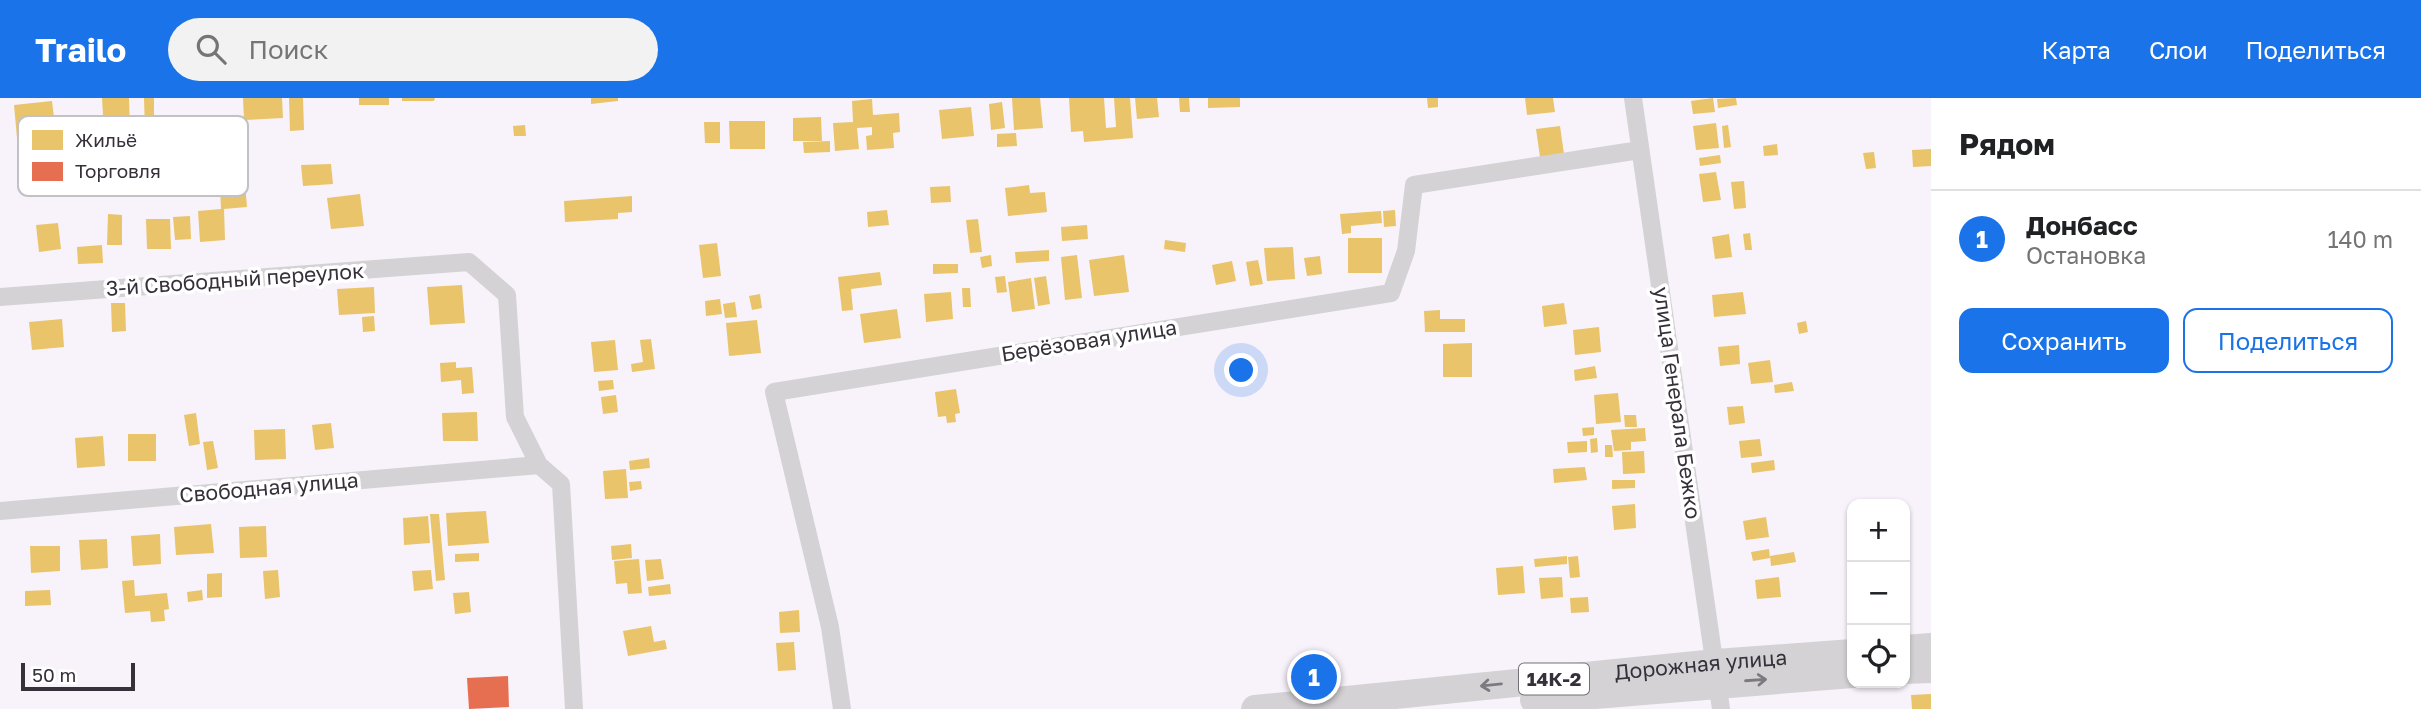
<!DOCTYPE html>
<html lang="ru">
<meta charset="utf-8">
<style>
body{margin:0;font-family:"Golos Text",sans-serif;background:#f2f2f2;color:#202124}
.controls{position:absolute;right:21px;bottom:21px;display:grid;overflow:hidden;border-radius:14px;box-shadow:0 2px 5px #0004}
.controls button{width:63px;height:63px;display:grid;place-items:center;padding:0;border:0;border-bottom:2px solid #e0e0e0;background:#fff;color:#202124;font:35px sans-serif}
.scale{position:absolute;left:21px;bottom:18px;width:114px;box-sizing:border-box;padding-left:7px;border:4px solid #36303a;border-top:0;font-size:19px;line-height:24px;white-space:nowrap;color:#36303a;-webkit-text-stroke:5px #fff;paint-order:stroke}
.you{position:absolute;left:1242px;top:273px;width:24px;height:24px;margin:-18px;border:5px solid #fff;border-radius:50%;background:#1a73e8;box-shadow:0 0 0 10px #1a73e833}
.badge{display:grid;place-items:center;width:46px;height:46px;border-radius:50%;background:#1a73e8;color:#fff;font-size:23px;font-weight:700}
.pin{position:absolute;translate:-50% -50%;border:4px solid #fff;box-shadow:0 2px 7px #0006}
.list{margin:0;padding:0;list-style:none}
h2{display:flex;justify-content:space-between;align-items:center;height:91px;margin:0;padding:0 28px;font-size:30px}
h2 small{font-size:23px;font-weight:400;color:#757577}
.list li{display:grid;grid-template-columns:46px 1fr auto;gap:21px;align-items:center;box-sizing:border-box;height:98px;padding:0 28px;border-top:2px solid #e0e0e0}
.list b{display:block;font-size:26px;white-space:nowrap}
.list p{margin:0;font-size:23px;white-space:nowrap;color:#757577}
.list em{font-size:23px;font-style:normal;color:#757577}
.actions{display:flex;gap:14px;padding:21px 28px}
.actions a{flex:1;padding:16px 0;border:2px solid #1a73e8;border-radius:14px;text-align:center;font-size:24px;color:#1a73e8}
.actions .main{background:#1a73e8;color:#fff}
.icon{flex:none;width:38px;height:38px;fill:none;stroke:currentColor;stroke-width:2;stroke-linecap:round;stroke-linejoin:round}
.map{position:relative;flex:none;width:1931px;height:611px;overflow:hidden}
header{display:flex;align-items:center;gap:42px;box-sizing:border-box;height:98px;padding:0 35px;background:#1a73e8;color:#fff}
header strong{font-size:33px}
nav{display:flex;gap:38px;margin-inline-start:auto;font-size:24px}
.search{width:490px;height:63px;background:#f2f2f2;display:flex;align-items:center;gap:18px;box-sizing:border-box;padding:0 24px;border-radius:38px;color:#757577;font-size:26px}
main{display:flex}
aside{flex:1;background:#fff}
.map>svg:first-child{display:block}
</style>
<header>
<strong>Trailo</strong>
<div class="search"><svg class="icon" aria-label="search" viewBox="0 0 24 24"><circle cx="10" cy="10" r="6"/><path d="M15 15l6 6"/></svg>Поиск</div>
<nav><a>Карта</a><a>Слои</a><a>Поделиться</a></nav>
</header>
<main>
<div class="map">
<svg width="1931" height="611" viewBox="0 0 1931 611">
<rect width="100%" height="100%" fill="#f8f2fb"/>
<path fill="#e9c46a" d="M 102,0 L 129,0 L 130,34 L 104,35 Z
M 144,0 L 154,0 L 154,32 L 145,32 Z
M 243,0 L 282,0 L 283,20 L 244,22 Z
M 289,0 L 303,0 L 304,32 L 290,33 Z
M 359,0 L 389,0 L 389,7 L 359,7 Z
M 402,0 L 435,0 L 434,3 L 402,3 Z
M 591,0 L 618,0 L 618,3 L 591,6 Z
M 1012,0 L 1040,0 L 1043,30 L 1014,32 Z
M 1069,0 L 1104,0 L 1106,30 L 1116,29 L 1114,0 L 1130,0 L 1133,40 L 1084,44 L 1083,33 L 1071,34 Z
M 1135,0 L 1157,0 L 1159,19 L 1137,21 Z
M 1179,0 L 1189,0 L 1190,14 L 1180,14 Z
M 1208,0 L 1240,0 L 1240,9 L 1208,10 Z
M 1427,0 L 1438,0 L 1438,9 L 1428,10 Z
M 1525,0 L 1553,0 L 1555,14 L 1527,17 Z
M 1713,0 L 1715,14 L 1693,16 L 1691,3 Z
M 1736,0 L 1737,7 L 1718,10 L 1717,1 Z
M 872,1 L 873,17 L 899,15 L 900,34 L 893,35 L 894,50 L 867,52 L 866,38 L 872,37 L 872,29 L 857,30 L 859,51 L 835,53 L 833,25 L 853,24 L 852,3 Z
M 52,3 L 56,36 L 17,40 L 14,7 Z
M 1002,4 L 1005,30 L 991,32 L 989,6 Z
M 971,9 L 974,38 L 942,41 L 939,12 Z
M 821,19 L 822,43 L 793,43 L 793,20 Z
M 729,23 L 765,23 L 765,51 L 730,51 Z
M 704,24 L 720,24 L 720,45 L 705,45 Z
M 1716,25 L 1719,50 L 1696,52 L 1693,28 Z
M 525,27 L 526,38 L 514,38 L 513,28 Z
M 1728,27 L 1731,49 L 1724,50 L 1722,28 Z
M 1560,28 L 1564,56 L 1540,59 L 1536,31 Z
M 1016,35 L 1017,48 L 997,49 L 997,36 Z
M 830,43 L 830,54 L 804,55 L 803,44 Z
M 1777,46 L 1778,57 L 1764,58 L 1763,48 Z
M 1931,51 L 1931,68 L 1913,69 L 1912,52 Z
M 1874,54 L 1876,70 L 1866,71 L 1863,55 Z
M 1720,57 L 1721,65 L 1700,68 L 1699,60 Z
M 331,66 L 333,86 L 303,88 L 301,67 Z
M 1716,74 L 1721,102 L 1703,104 L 1699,76 Z
M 1744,83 L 1746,110 L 1734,111 L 1731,84 Z
M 245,85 L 247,109 L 224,111 L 225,142 L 200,144 L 198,113 L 221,111 L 220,87 Z
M 1029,87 L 1030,95 L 1045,94 L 1047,114 L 1008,118 L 1005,90 Z
M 950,88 L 951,104 L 931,105 L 930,89 Z
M 360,96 L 364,128 L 331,131 L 327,100 Z
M 632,98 L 632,114 L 618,115 L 618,121 L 565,124 L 564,103 Z
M 887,112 L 889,127 L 868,129 L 867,114 Z
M 1395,112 L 1396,128 L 1384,129 L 1383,113 Z
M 1381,113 L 1382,125 L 1351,128 L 1351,135 L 1342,136 L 1340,116 Z
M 108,116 L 122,117 L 122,147 L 107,147 Z
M 190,118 L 191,141 L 175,142 L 173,119 Z
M 146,121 L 170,121 L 171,151 L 147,151 Z
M 978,121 L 982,154 L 970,155 L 966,122 Z
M 58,125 L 61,151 L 39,154 L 36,127 Z
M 1087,127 L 1088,141 L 1062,143 L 1061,129 Z
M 1750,135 L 1752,152 L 1745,152 L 1743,136 Z
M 1729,136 L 1732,159 L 1715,161 L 1712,139 Z
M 1348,140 L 1382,140 L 1382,175 L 1348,175 Z
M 1165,142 L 1186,145 L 1185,154 L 1164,151 Z
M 717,145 L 721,178 L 703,180 L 699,147 Z
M 102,147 L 103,165 L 78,166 L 77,149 Z
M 1293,149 L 1295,181 L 1267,183 L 1264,150 Z
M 1049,152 L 1049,163 L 1016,165 L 1015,154 Z
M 991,157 L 992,168 L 982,170 L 980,159 Z
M 1077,157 L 1082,200 L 1065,202 L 1061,159 Z
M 1124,157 L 1129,194 L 1094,198 L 1089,162 Z
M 1320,158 L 1322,176 L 1307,178 L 1304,160 Z
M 1258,162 L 1263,186 L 1250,188 L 1246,164 Z
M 1232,163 L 1236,183 L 1216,187 L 1212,167 Z
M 933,166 L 958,166 L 958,175 L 933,176 Z
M 880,174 L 882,187 L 851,191 L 853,212 L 842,213 L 838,179 Z
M 1005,178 L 1007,194 L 997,195 L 995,179 Z
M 1046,178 L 1050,206 L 1038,208 L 1034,180 Z
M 1031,180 L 1035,211 L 1012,214 L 1008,184 Z
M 462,187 L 465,225 L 430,227 L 427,189 Z
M 374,189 L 375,215 L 339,217 L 337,191 Z
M 962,190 L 970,190 L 971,209 L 963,209 Z
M 951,194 L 953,221 L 926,224 L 924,196 Z
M 1743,194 L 1746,216 L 1714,219 L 1712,197 Z
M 760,196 L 762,210 L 752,212 L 749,198 Z
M 720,201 L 722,216 L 706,218 L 705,203 Z
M 735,204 L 737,219 L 725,220 L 723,206 Z
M 111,205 L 125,205 L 126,233 L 112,234 Z
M 1564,205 L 1567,226 L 1544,229 L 1542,208 Z
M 897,211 L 901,240 L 864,245 L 860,216 Z
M 1440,212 L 1440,221 L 1465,221 L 1465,234 L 1425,234 L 1424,213 Z
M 374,218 L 375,233 L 363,234 L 362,219 Z
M 62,221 L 64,249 L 32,252 L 29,224 Z
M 757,222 L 761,255 L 729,258 L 726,225 Z
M 1806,223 L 1808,234 L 1799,236 L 1797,225 Z
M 1599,229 L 1601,254 L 1575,257 L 1573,232 Z
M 651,241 L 655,271 L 632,274 L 631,266 L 643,264 L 640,242 Z
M 615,242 L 618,272 L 594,274 L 591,244 Z
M 1472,245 L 1472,279 L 1443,279 L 1443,246 Z
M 1739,247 L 1740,266 L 1720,268 L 1718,249 Z
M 1770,262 L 1773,284 L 1751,286 L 1748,265 Z
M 456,264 L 456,270 L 472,269 L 474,295 L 462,296 L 461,282 L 441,284 L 440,265 Z
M 1595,268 L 1597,280 L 1575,283 L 1574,272 Z
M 613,282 L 614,291 L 599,293 L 598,283 Z
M 1792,284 L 1794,293 L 1775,295 L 1774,287 Z
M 956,291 L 960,315 L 955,316 L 956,324 L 947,325 L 946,318 L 938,319 L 935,294 Z
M 1618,295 L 1621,324 L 1596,326 L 1594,297 Z
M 616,297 L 618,314 L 603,316 L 601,299 Z
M 1743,308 L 1745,325 L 1729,327 L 1727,309 Z
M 477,314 L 478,343 L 443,343 L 442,315 Z
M 196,315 L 200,346 L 189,348 L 184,317 Z
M 1624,317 L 1636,317 L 1637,329 L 1625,329 Z
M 331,325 L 334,350 L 315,352 L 312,327 Z
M 1594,329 L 1594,337 L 1583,338 L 1582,330 Z
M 1645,330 L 1646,343 L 1631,344 L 1631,352 L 1614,353 L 1611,332 Z
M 285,331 L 286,361 L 255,362 L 254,332 Z
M 128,336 L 156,336 L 156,363 L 128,363 Z
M 103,338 L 105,368 L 77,370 L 75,340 Z
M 1597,340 L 1598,354 L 1591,355 L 1590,341 Z
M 1760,341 L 1762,358 L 1741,360 L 1739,343 Z
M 213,343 L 218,370 L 207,372 L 203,344 Z
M 1587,343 L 1587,354 L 1568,355 L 1567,344 Z
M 1605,347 L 1612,347 L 1613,359 L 1605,359 Z
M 1644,353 L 1645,375 L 1623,376 L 1622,354 Z
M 649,360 L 650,370 L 630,372 L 629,363 Z
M 1774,362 L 1775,372 L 1752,375 L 1751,365 Z
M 1585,369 L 1587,382 L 1554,385 L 1553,371 Z
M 626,371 L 628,400 L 605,401 L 603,373 Z
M 1612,382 L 1635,382 L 1635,390 L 1612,391 Z
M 641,383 L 642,391 L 630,393 L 629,384 Z
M 1635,406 L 1636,430 L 1614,432 L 1612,408 Z
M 486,413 L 489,445 L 448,448 L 446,415 Z
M 430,416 L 439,416 L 445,482 L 436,483 Z
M 428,418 L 430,445 L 404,447 L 403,420 Z
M 1766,419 L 1769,439 L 1746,442 L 1743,423 Z
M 211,426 L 214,455 L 176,457 L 174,429 Z
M 266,428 L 267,459 L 240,460 L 239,429 Z
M 160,436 L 161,466 L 133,468 L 131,438 Z
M 107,441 L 108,470 L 81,472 L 79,442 Z
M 631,446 L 632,460 L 612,462 L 611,448 Z
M 30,448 L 60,448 L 60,473 L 31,475 Z
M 1769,451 L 1770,460 L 1753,463 L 1751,454 Z
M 1794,454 L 1796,464 L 1771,468 L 1770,458 Z
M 479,455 L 479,463 L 455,464 L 455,456 Z
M 1567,458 L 1567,466 L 1535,469 L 1534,461 Z
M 1578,458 L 1580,479 L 1570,480 L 1568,459 Z
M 639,461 L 642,495 L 628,496 L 627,485 L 616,486 L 614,463 Z
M 661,461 L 664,481 L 647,483 L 645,462 Z
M 1523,468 L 1525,495 L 1498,497 L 1496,470 Z
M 278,472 L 280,499 L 265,501 L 263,473 Z
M 431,472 L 433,491 L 414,493 L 412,473 Z
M 222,475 L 222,499 L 207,500 L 207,476 Z
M 1562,479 L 1563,499 L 1541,501 L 1539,480 Z
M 1779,479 L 1781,499 L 1757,501 L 1755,482 Z
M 134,482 L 135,498 L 167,495 L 169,511 L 164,512 L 165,523 L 151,524 L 150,513 L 125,515 L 122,483 Z
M 670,486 L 671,496 L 649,498 L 648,489 Z
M 50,492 L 51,507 L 25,508 L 25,493 Z
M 202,492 L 203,502 L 188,504 L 187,494 Z
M 469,494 L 471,514 L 455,516 L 453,495 Z
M 1588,499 L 1589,514 L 1571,515 L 1570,500 Z
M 799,512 L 800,534 L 780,535 L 779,514 Z
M 651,528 L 654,544 L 665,542 L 667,551 L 628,558 L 623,533 Z
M 794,544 L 796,572 L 778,573 L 776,545 Z
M1306 570a5 5 0 1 1 10 0a5 5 0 1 1-10 0Z
M 1931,596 L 1931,611 L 1912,611 L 1911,597 Z"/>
<path fill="#e76f51" d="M 508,578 L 509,609 L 469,611 L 467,580 Z"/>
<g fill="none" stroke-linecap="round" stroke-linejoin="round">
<path stroke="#d4d2d5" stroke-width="18" d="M 1633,0 L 1721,611
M 0,199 L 469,164 L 507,197 L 515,319 L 539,367 L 561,386 L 574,611
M 0,413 L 539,367
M 842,611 L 830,529 L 774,294 L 1391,195 L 1406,153 L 1414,87 L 1640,52"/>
<g stroke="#d4d2d5" stroke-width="28">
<path d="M 1905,551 L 1931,549"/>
<path d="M 1905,572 L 1931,571"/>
<path d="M 1534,602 L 1852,576"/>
<path id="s1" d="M 1255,611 L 1716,565 L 1852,555"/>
</g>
</g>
<defs><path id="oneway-shaft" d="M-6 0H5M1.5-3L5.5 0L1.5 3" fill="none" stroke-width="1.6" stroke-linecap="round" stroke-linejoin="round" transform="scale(1.75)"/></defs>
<g stroke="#7d7980">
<use href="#oneway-shaft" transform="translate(1756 582) rotate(-4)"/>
<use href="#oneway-shaft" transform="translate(1491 587) rotate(174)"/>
</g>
<g text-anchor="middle" stroke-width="7" stroke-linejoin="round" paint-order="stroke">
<rect fill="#fff" stroke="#726e75" stroke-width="2" x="1519" y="565.5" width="70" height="31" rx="5"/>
<g font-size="19" font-weight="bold" fill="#36303a">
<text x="1554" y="588">14К-2</text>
</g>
<g font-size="21" fill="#36303a" stroke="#fff">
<text transform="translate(235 182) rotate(-4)" y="7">3-й Свободный переулок</text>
<text transform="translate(1089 243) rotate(-9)" y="7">Берёзовая улица</text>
<text transform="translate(1677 305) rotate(82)" y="7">улица Генерала Бежко</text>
<text transform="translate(269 390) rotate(-5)" y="7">Свободная улица</text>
<text dy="7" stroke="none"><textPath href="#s1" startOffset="448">Дорожная улица</textPath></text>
</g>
</g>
<rect x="18" y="18" width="230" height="80" rx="10" fill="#fff" stroke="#c3c1c4" stroke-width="2"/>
<rect x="32" y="32" width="31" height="20" fill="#e9c46a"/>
<rect x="32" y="64" width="31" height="19" fill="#e76f51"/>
<g font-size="19" fill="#36303a">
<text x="75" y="49">Жильё</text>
<text x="75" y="80">Торговля</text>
</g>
</svg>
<div class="controls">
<button>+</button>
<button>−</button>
<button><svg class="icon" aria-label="locate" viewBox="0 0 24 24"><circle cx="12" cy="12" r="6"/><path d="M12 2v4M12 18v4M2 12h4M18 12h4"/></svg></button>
</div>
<div class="scale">50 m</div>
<div class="you"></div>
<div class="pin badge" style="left:1314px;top:579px">1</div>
</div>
<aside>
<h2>Рядом<small></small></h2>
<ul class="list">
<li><span class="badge">1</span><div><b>Донбасс</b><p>Остановка</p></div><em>140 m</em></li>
</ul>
<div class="actions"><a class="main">Сохранить</a><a>Поделиться</a></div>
</aside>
</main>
